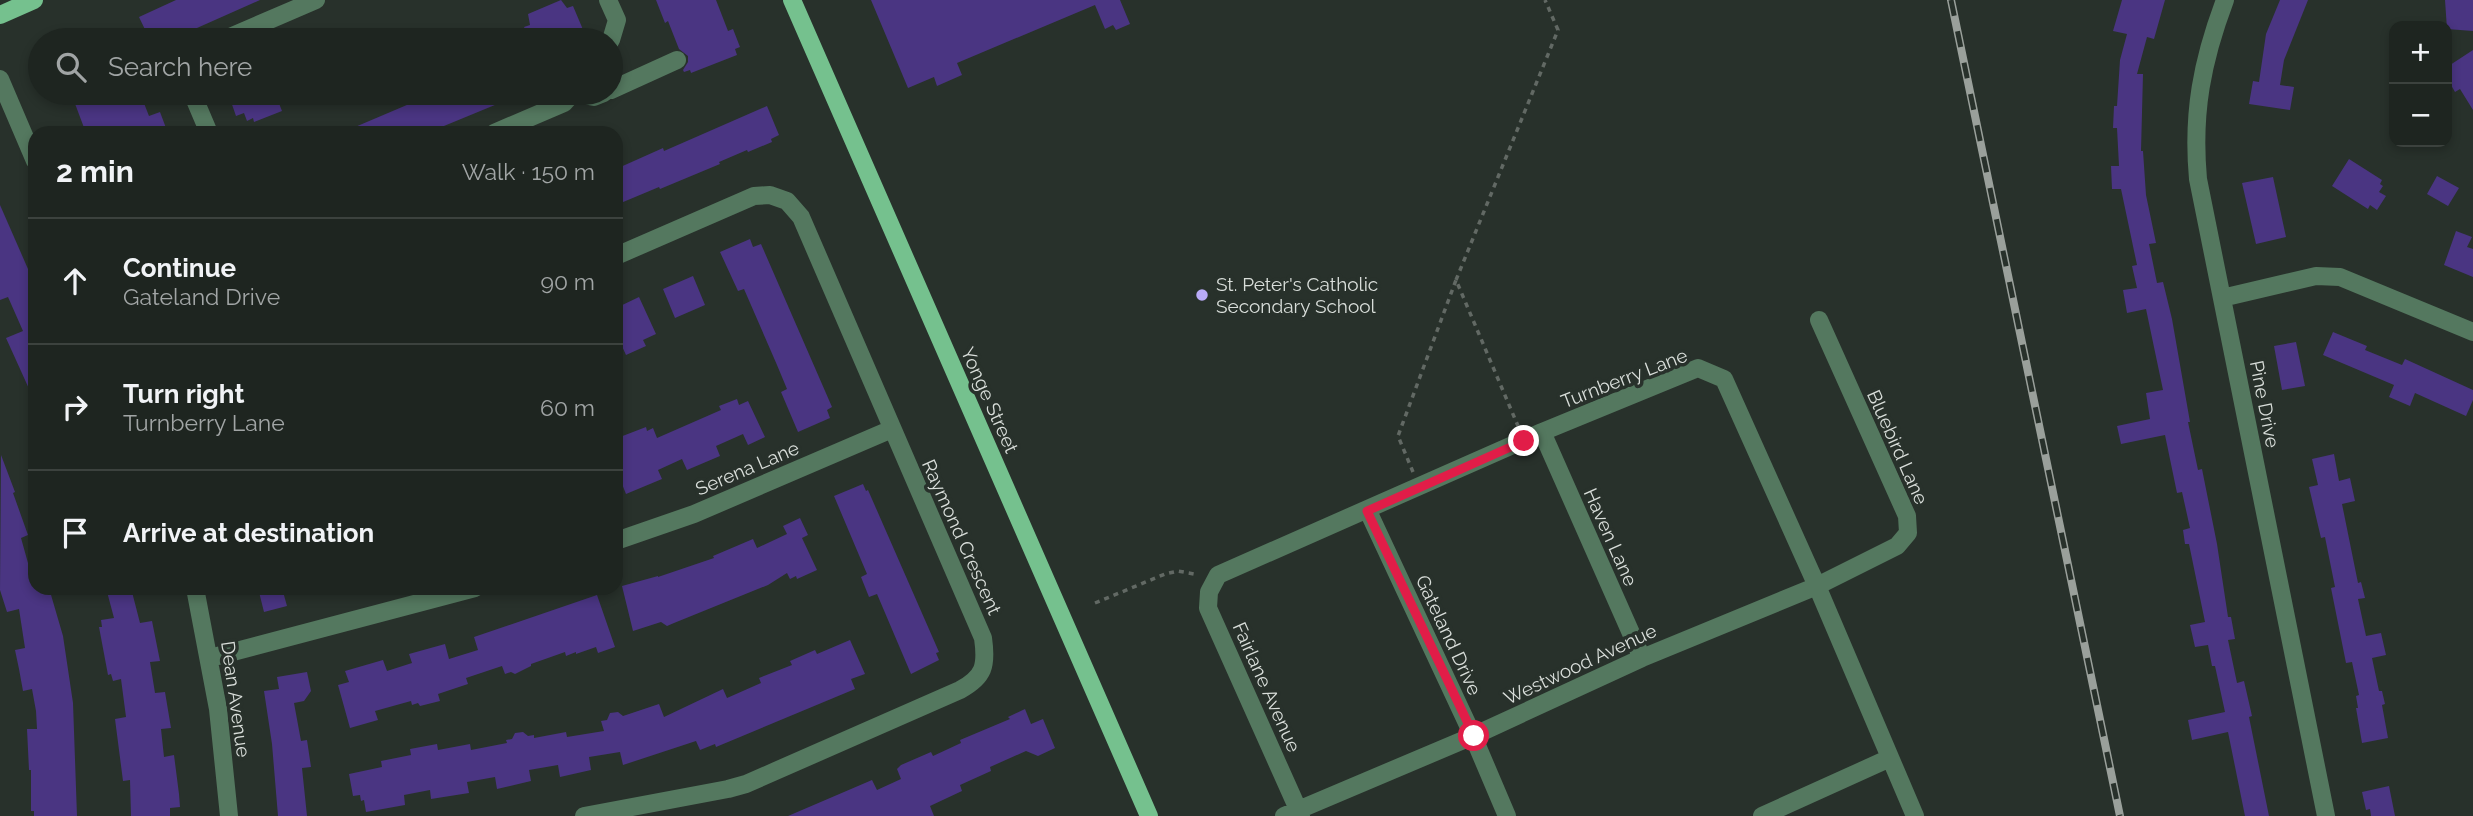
<!DOCTYPE html>
<meta charset="utf-8">
<style>
body{margin:0;font-family:Raleway,sans-serif;background:#262d29;color:#f1f3f6}
.controls{position:absolute;right:21px;top:21px;display:grid;overflow:hidden;border-radius:14px;box-shadow:0 4px 10px #0003}
.controls button{width:63px;height:63px;display:grid;place-items:center;padding:0;border:0;border-bottom:2px solid #3c423e;background:#1e2520;color:#f1f3f6;font:35px sans-serif}
.stop{position:absolute;width:21px;height:21px;margin:-16px;border:5px solid #e11d48;border-radius:50%;background:#fff}
.stop.end{background:#e11d48;border-color:#fff;box-shadow:0 2px 7px #0008}
.list{margin:0;padding:0;list-style:none}
h2{display:flex;justify-content:space-between;align-items:center;height:91px;margin:0;padding:0 28px;font-size:30px}
h2 small{font-size:23px;font-weight:400;color:#a1a5a5}
.list li{display:grid;grid-template-columns:46px 1fr auto;gap:21px;align-items:center;box-sizing:border-box;height:126px;padding:0 28px;border-top:2px solid #3c423e}
.list b{display:block;font-size:26px;white-space:nowrap}
.list p{margin:0;font-size:23px;white-space:nowrap;color:#a1a5a5}
.list em{font-size:23px;font-style:normal;color:#a1a5a5}
.icon{flex:none;width:38px;height:38px;fill:none;stroke:currentColor;stroke-width:2;stroke-linecap:round;stroke-linejoin:round}
.map{position:relative;flex:none;width:2473px;height:816px;overflow:hidden}
.search{position:absolute;background:#1e2520;box-shadow:0 4px 10px #0003;left:28px;top:28px;width:595px;height:77px;display:flex;align-items:center;gap:18px;box-sizing:border-box;padding:0 24px;border-radius:38px;color:#a1a5a5;font-size:26px}
.panel{position:absolute;background:#1e2520;box-shadow:0 4px 10px #0003;left:28px;top:126px;width:595px;height:469px;border-radius:21px}
.map>svg:first-child{display:block}
</style>
<div class="map">
<svg width="2473" height="816" viewBox="0 0 2473 816">
<rect width="100%" height="100%" fill="#28312b"/>
<path fill="#4a3582" d="M 176,0 L 260,0 L 170,40 L 150,40 L 139,17 Z
M 561,0 L 567,8 L 573,6 L 584,32 L 577,34 L 580,40 L 530,40 L 524,27 L 530,25 L 528,14 Z
M 656,0 L 716,0 L 728,31 L 733,29 L 740,47 L 735,49 L 737,55 L 691,73 L 690,70 L 684,72 L 683,70 L 688,62 L 688,56 L 679,49 L 668,21 L 665,23 Z
M 871,0 L 1120,0 L 1130,24 L 1116,30 L 1113,25 L 1105,29 L 1095,5 L 957,63 L 962,75 L 937,86 L 934,77 L 908,88 Z
M 2122,0 L 2165,0 L 2154,39 L 2147,37 L 2137,74 L 2143,74 L 2141,151 L 2143,151 L 2146,195 L 2156,243 L 2149,244 L 2157,283 L 2163,282 L 2172,319 L 2190,422 L 2188,422 L 2198,470 L 2202,469 L 2217,544 L 2228,617 L 2231,617 L 2235,639 L 2228,640 L 2237,683 L 2244,681 L 2252,716 L 2249,717 L 2269,816 L 2245,816 L 2228,732 L 2192,740 L 2188,720 L 2225,712 L 2215,666 L 2212,666 L 2208,645 L 2195,647 L 2190,625 L 2205,622 L 2189,544 L 2185,544 L 2183,530 L 2190,528 L 2182,492 L 2177,493 L 2165,435 L 2121,444 L 2117,426 L 2150,419 L 2146,393 L 2163,390 L 2146,309 L 2127,313 L 2123,290 L 2137,288 L 2132,266 L 2137,265 L 2121,189 L 2112,189 L 2111,166 L 2119,166 L 2117,128 L 2113,128 L 2114,106 L 2117,106 L 2120,60 L 2127,34 L 2113,31 Z
M 2280,0 L 2308,0 L 2284,60 L 2280,85 L 2294,87 L 2290,110 L 2249,104 L 2253,81 L 2259,82 L 2266,34 Z
M 2445,0 L 2473,0 L 2473,31 L 2447,29 Z
M 2473,50 L 2473,110 L 2460,89 L 2455,92 L 2447,78 L 2447,67 Z
M 71,93 L 140,93 L 149,116 L 160,112 L 166,128 L 152,133 L 86,133 Z
M 228,93 L 275,93 L 282,111 L 254,122 L 253,118 L 247,121 L 244,113 L 236,116 Z
M 435,93 L 524,93 L 427,133 L 341,133 Z
M 767,106 L 779,135 L 771,139 L 772,142 L 748,152 L 747,150 L 719,162 L 720,164 L 660,189 L 659,187 L 616,205 L 616,169 L 663,148 L 664,151 Z
M 2349,159 L 2382,180 L 2380,184 L 2383,186 L 2379,192 L 2386,196 L 2377,210 L 2370,205 L 2368,209 L 2332,186 Z
M 2437,176 L 2459,188 L 2448,206 L 2427,194 Z
M 2273,177 L 2286,237 L 2256,244 L 2242,183 Z
M 0,205 L 35,285 L 35,402 L 6,338 L 23,331 L 8,297 L 0,300 Z
M 2456,231 L 2472,237 L 2467,247 L 2473,249 L 2473,277 L 2444,265 Z
M 750,239 L 753,247 L 761,244 L 832,407 L 827,410 L 830,418 L 798,432 L 781,392 L 787,389 L 777,365 L 744,289 L 738,291 L 720,252 Z
M 693,276 L 705,305 L 675,318 L 663,289 Z
M 639,297 L 656,334 L 643,340 L 646,346 L 626,355 L 616,333 L 616,308 Z
M 2333,332 L 2367,346 L 2365,350 L 2402,365 L 2405,359 L 2473,390 L 2473,400 L 2466,416 L 2415,393 L 2410,406 L 2389,397 L 2394,385 L 2323,355 Z
M 2296,342 L 2305,386 L 2282,390 L 2274,346 Z
M 737,399 L 739,405 L 748,401 L 765,437 L 748,445 L 743,434 L 716,446 L 720,456 L 687,470 L 682,459 L 658,470 L 662,479 L 626,494 L 620,479 L 616,481 L 616,449 L 620,437 L 646,427 L 647,431 L 653,428 L 657,438 L 721,410 L 719,406 Z
M 2334,454 L 2339,481 L 2350,478 L 2355,501 L 2342,504 L 2358,583 L 2361,582 L 2365,598 L 2358,599 L 2366,636 L 2381,633 L 2386,655 L 2372,658 L 2379,691 L 2382,691 L 2385,704 L 2382,705 L 2388,738 L 2362,743 L 2356,708 L 2358,708 L 2356,696 L 2359,695 L 2352,662 L 2346,663 L 2331,588 L 2335,587 L 2325,537 L 2321,538 L 2309,487 L 2318,485 L 2312,459 Z
M 1,455 L 15,492 L 13,493 L 28,535 L 21,538 L 35,588 L 49,588 L 63,636 L 73,703 L 77,816 L 34,816 L 34,811 L 31,811 L 31,770 L 29,770 L 27,729 L 37,729 L 36,711 L 32,689 L 23,691 L 19,669 L 15,650 L 25,648 L 19,609 L 7,612 L 0,590 Z
M 863,484 L 866,491 L 868,490 L 939,652 L 936,653 L 939,660 L 911,674 L 877,594 L 869,597 L 861,577 L 867,574 L 834,496 Z
M 800,518 L 808,535 L 802,538 L 817,570 L 797,579 L 796,576 L 790,579 L 787,573 L 768,585 L 674,623 L 667,626 L 661,622 L 633,631 L 622,586 L 658,576 L 658,577 L 714,558 L 713,556 L 753,539 L 757,548 L 787,534 L 783,526 Z
M 106,588 L 131,588 L 140,623 L 152,621 L 160,661 L 150,662 L 155,693 L 165,692 L 171,728 L 161,729 L 164,757 L 174,755 L 179,794 L 180,807 L 170,808 L 170,816 L 131,816 L 130,780 L 123,781 L 115,719 L 126,717 L 121,679 L 113,681 L 111,674 L 108,675 L 99,627 L 102,627 L 101,620 L 114,618 Z
M 258,588 L 282,588 L 287,606 L 264,612 Z
M 597,595 L 615,647 L 598,653 L 596,647 L 576,654 L 576,652 L 566,656 L 565,652 L 531,664 L 531,666 L 515,674 L 511,672 L 505,674 L 502,666 L 466,678 L 468,684 L 438,694 L 440,701 L 420,706 L 418,703 L 412,705 L 411,701 L 375,711 L 378,720 L 350,728 L 338,685 L 349,682 L 345,671 L 383,660 L 387,671 L 412,663 L 409,654 L 445,644 L 449,659 L 478,650 L 474,637 Z
M 850,640 L 865,674 L 851,679 L 855,689 L 716,747 L 715,744 L 700,750 L 696,741 L 623,765 L 620,752 L 589,757 L 591,770 L 560,777 L 558,765 L 529,770 L 531,781 L 497,789 L 495,777 L 467,782 L 469,793 L 431,799 L 430,790 L 404,795 L 405,805 L 366,812 L 364,800 L 361,801 L 360,795 L 353,796 L 349,774 L 382,767 L 381,761 L 411,755 L 410,749 L 437,744 L 438,750 L 470,744 L 471,750 L 507,743 L 506,740 L 512,739 L 515,733 L 523,732 L 528,736 L 534,735 L 534,738 L 566,732 L 567,737 L 604,731 L 601,721 L 607,720 L 610,713 L 618,712 L 623,716 L 659,704 L 664,717 L 723,689 L 727,698 L 761,683 L 759,678 L 792,665 L 790,661 L 815,650 L 817,654 Z
M 307,672 L 311,691 L 304,701 L 294,703 L 301,741 L 307,740 L 311,767 L 302,768 L 307,816 L 278,816 L 272,744 L 264,691 L 279,689 L 277,677 Z
M 1025,709 L 1031,724 L 1043,719 L 1055,748 L 1038,756 L 1026,751 L 990,767 L 991,771 L 960,785 L 962,791 L 930,806 L 934,816 L 788,816 L 872,780 L 877,790 L 901,779 L 897,769 L 901,765 L 931,752 L 933,756 L 961,743 L 960,740 L 1010,719 L 1008,717 Z
M 2389,786 L 2395,816 L 2371,816 L 2370,809 L 2366,810 L 2362,792 Z"/>
<g fill="none" stroke-linecap="round" stroke-linejoin="round">
<path stroke="#626964" stroke-width="3.5" stroke-dasharray="5 5" stroke-linecap="butt" d="M 1456,280 L 1558,30 L 1545,0
M 1413,472 L 1398,436 L 1456,280 L 1518,426
M 1095,603 L 1165,574 L 1178,571 L 1194,574"/>
<path stroke="#54785f" stroke-width="18" d="M 608,0 L 617,20 L 611,40
M 2225,0 C 2202,61 2192,113 2198,179 L 2326,816
M 223,40 L 316,0
M 0,79 L 35,161
M 611,90 L 677,60
M 192,93 L 209,133
M 573,93 L 594,97 L 604,93
M 494,133 L 564,103 L 573,93
M 2222,298 L 2316,276 L 2340,277 L 2473,332
M 1542,432 L 1642,658
M 1368,511 L 1473,736 L 1507,816
M 616,541 L 694,514 L 892,429
M 195,588 L 218,709 L 229,816
M 210,658 L 475,588
M 584,816 L 728,789 L 746,784 L 960,690 C 984,677 987,666 983,638 L 801,217 L 787,201 L 770,195 L 754,196 L 616,256
M 1284,816 L 1473,736 L 1642,658 L 1817,586 L 1897,546 L 1908,533 L 1907,516 L 1819,320
M 1301,816 L 1208,608 L 1209,592 L 1218,575 L 1542,432 L 1698,368 L 1724,379 L 1817,586 L 1915,816
M 1762,816 L 1890,758"/>
<path stroke="#75c18e" stroke-width="18" d="M 792,0 L 1149,816
M 0,15 L 34,0"/>
<g stroke="#9aa09b" stroke-width="8">
<path id="rail" d="M 1951,0 L 2120,816"/>
</g>
<use href="#rail" stroke="#28312b" stroke-width="5" stroke-dasharray="16" stroke-linecap="butt"/>
</g>
<g fill="none" stroke-linecap="round" stroke-linejoin="round">
<path stroke="#e11d48" stroke-width="9" d="M 1474,736 L 1367,511 L 1524,441"/>
</g>
<circle fill="#b9abf7" stroke="#28312b" stroke-width="2.5" cx="1202" cy="295" r="7"/>
<g text-anchor="middle" stroke-width="7" stroke-linejoin="round" paint-order="stroke">
<g font-size="19" fill="#d9deda" stroke="#28312b" text-anchor="start">
<text x="1216" y="291">St. Peter's Catholic<tspan x="1216" dy="22">Secondary School</tspan></text>
</g>
<g font-size="19" fill="#d9deda" stroke="#28312b">
<text transform="translate(1624 378) rotate(-21)" y="7">Turnberry Lane</text>
<text transform="translate(990 400) rotate(66)" y="7">Yonge Street</text>
<text transform="translate(2265 404) rotate(79)" y="7">Pine Drive</text>
<text transform="translate(1898 447) rotate(66)" y="7">Bluebird Lane</text>
<text transform="translate(747 468) rotate(-23)" y="7">Serena Lane</text>
<text transform="translate(962 537) rotate(66)" y="7">Raymond Crescent</text>
<text transform="translate(1611 537) rotate(66)" y="7">Haven Lane</text>
<text transform="translate(1449 635) rotate(65)" y="7">Gateland Drive</text>
<text transform="translate(1580 664) rotate(-25)" y="7">Westwood Avenue</text>
<text transform="translate(1267 687) rotate(66)" y="7">Fairlane Avenue</text>
<text transform="translate(236 699) rotate(82)" y="7">Dean Avenue</text>
</g>
</g>
</svg>
<div class="controls">
<button>+</button>
<button>−</button>
</div>
<div class="stop" style="left:1474px;top:736px"></div>
<div class="stop end" style="left:1524px;top:441px"></div>
<div class="search"><svg class="icon" aria-label="search" viewBox="0 0 24 24"><circle cx="10" cy="10" r="6"/><path d="M15 15l6 6"/></svg>Search here</div>
<section class="panel">
<h2>2 min<small>Walk · 150 m</small></h2>
<ul class="list">
<li><svg class="icon" aria-label="ahead" viewBox="0 0 24 24"><path d="M12 20V5M6 11l6-6 6 6"/></svg><div><b>Continue</b><p>Gateland Drive</p></div><em>90 m</em></li>
<li><svg class="icon" aria-label="right" viewBox="0 0 24 24"><path d="M7 20v-9h11M14 6l5 5-5 5"/></svg><div><b>Turn right</b><p>Turnberry Lane</p></div><em>60 m</em></li>
<li><svg class="icon" aria-label="arrive" viewBox="0 0 24 24"><path d="M6 21V4h12l-3 4 3 4H6"/></svg><div><b>Arrive at destination</b></div></li>
</ul>
</section>
</div>
